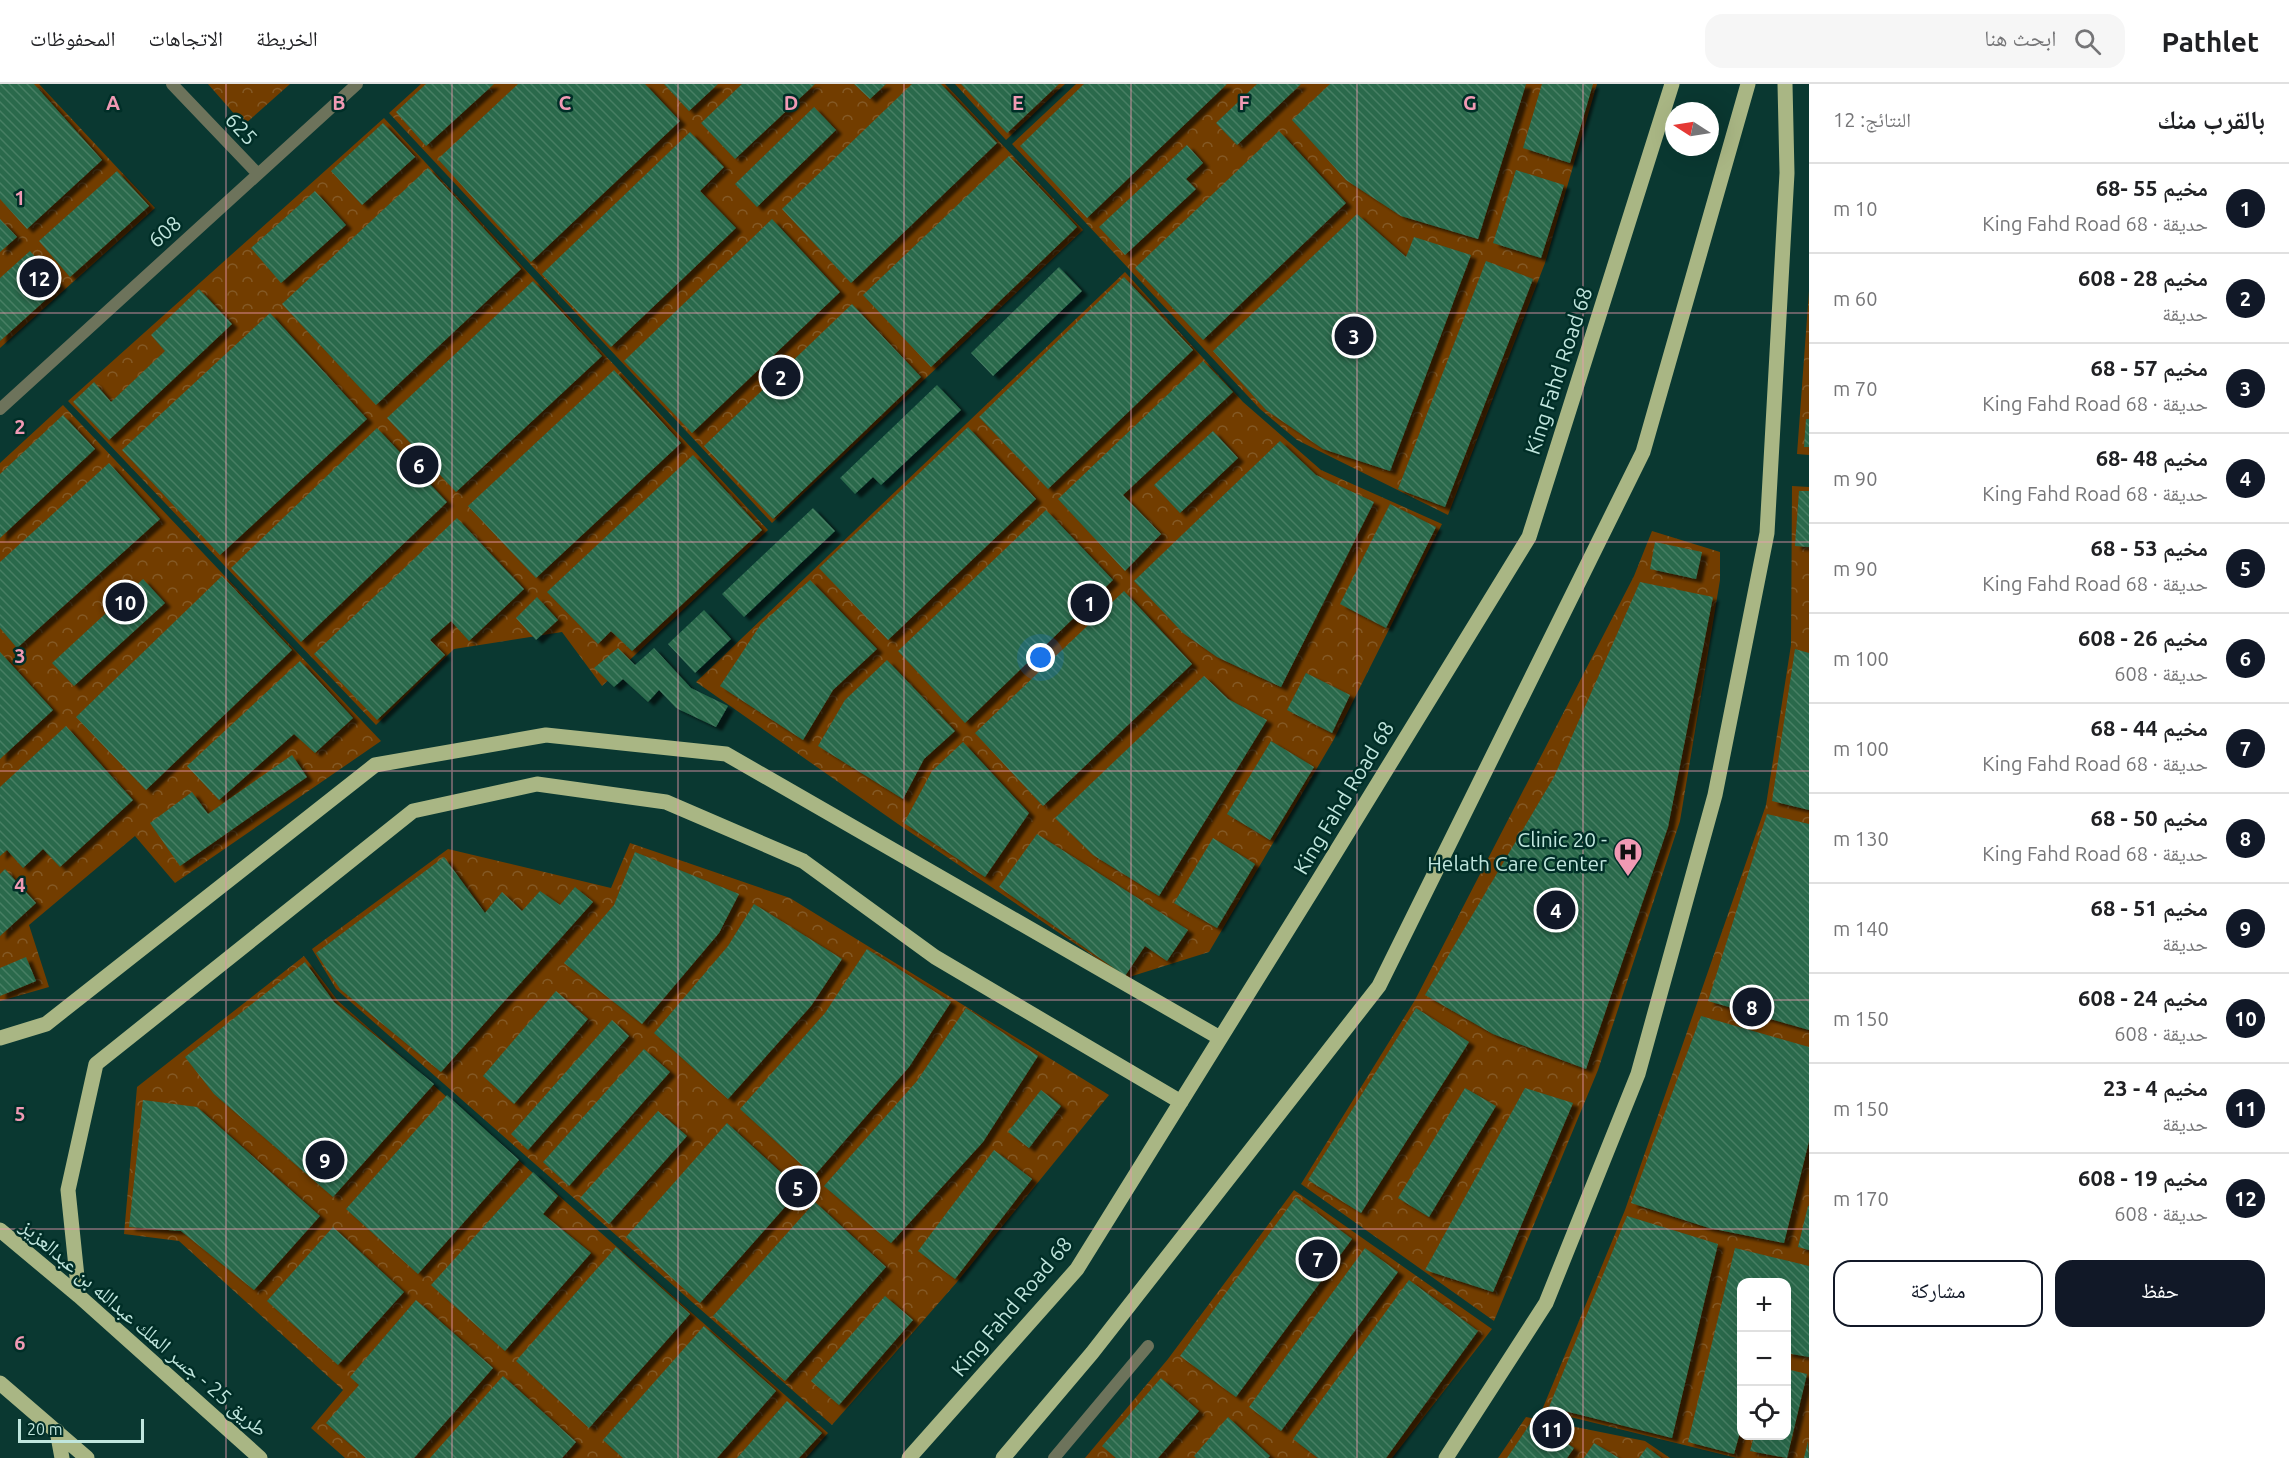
<!DOCTYPE html>
<html lang="ar">
<meta charset="utf-8">
<style>
body{margin:0;font-family:Ubuntu,"Noto Naskh Arabic",sans-serif;background:#f6f6f6;color:#202124;direction:rtl}
.controls{position:absolute;right:18px;bottom:18px;display:grid;overflow:hidden;border-radius:12px;box-shadow:0 6px 24px #0002}
.controls button{width:54px;height:54px;display:grid;place-items:center;padding:0;border:0;border-bottom:2px solid #e0e0e0;background:#fff;color:#202124;font:30px sans-serif}
.compass{position:absolute;left:1665px;top:18px;width:54px;height:54px;border-radius:50%;background:#fff;box-shadow:0 6px 24px #0002;rotate:282deg}
.scale{position:absolute;left:18px;bottom:15px;width:126px;box-sizing:border-box;padding-left:6px;border:3px solid #c0e6de;border-top:0;font-size:16px;line-height:21px;white-space:nowrap;color:#c0e6de;-webkit-text-stroke:4px #002e27;paint-order:stroke}
.you{position:absolute;left:1041px;top:574px;width:21px;height:21px;margin:-15px;border:4px solid #fff;border-radius:50%;background:#1a73e8;box-shadow:0 0 0 9px #1a73e833}
.badge{display:grid;place-items:center;width:39px;height:39px;border-radius:50%;background:#111827;color:#fff;font-size:20px;font-weight:700}
.pin{position:absolute;translate:-50% -50%;border:3px solid #fff;box-shadow:0 2px 6px #0006}
.list{margin:0;padding:0;list-style:none}
h2{display:flex;justify-content:space-between;align-items:center;height:78px;margin:0;padding:0 24px;font-size:26px}
h2 small{font-size:20px;font-weight:400;color:#757577}
.list li{display:grid;grid-template-columns:39px 1fr auto;gap:18px;align-items:center;box-sizing:border-box;height:90px;padding:0 24px;border-top:2px solid #e0e0e0}
.list b{display:block;font-size:22px;white-space:nowrap}
.list p{margin:0;font-size:20px;white-space:nowrap;color:#757577}
.list em{font-size:20px;font-style:normal;color:#757577}
.actions{display:flex;gap:12px;padding:18px 24px}
.actions a{flex:1;padding:14px 0;border:2px solid #111827;border-radius:18px;text-align:center;font-size:21px;color:#111827}
.actions .main{background:#111827;color:#fff}
.icon{flex:none;width:33px;height:33px;fill:none;stroke:currentColor;stroke-width:2;stroke-linecap:round;stroke-linejoin:round}
.map{position:relative;flex:none;width:1809px;height:1374px;overflow:hidden;direction:ltr}
header{display:flex;align-items:center;gap:36px;box-sizing:border-box;height:84px;padding:0 30px;background:#fff;border-bottom:2px solid #e0e0e0}
header strong{font-size:28px}
nav{display:flex;gap:33px;margin-inline-start:auto;font-size:21px}
.search{width:420px;height:54px;background:#f6f6f6;display:flex;align-items:center;gap:15px;box-sizing:border-box;padding:0 21px;border-radius:18px;color:#757577;font-size:22px}
main{display:flex}
aside{flex:1;background:#fff}
.map>svg:first-child{display:block}
</style>
<header>
<strong>Pathlet</strong>
<div class="search"><svg class="icon" aria-label="search" viewBox="0 0 24 24"><circle cx="10" cy="10" r="6"/><path d="M15 15l6 6"/></svg>ابحث هنا</div>
<nav><a>الخريطة</a><a>الاتجاهات</a><a>المحفوظات</a></nav>
</header>
<main>
<aside>
<h2>بالقرب منك<small>النتائج: 12</small></h2>
<ul class="list">
<li><span class="badge">1</span><div><b>مخيم 55 -68</b><p>حديقة · King Fahd Road 68</p></div><em>10 m</em></li>
<li><span class="badge">2</span><div><b>مخيم 28 - 608</b><p>حديقة</p></div><em>60 m</em></li>
<li><span class="badge">3</span><div><b>مخيم 57 - 68</b><p>حديقة · King Fahd Road 68</p></div><em>70 m</em></li>
<li><span class="badge">4</span><div><b>مخيم 48 -68</b><p>حديقة · King Fahd Road 68</p></div><em>90 m</em></li>
<li><span class="badge">5</span><div><b>مخيم 53 - 68</b><p>حديقة · King Fahd Road 68</p></div><em>90 m</em></li>
<li><span class="badge">6</span><div><b>مخيم 26 - 608</b><p>حديقة · 608</p></div><em>100 m</em></li>
<li><span class="badge">7</span><div><b>مخيم 44 - 68</b><p>حديقة · King Fahd Road 68</p></div><em>100 m</em></li>
<li><span class="badge">8</span><div><b>مخيم 50 - 68</b><p>حديقة · King Fahd Road 68</p></div><em>130 m</em></li>
<li><span class="badge">9</span><div><b>مخيم 51 - 68</b><p>حديقة</p></div><em>140 m</em></li>
<li><span class="badge">10</span><div><b>مخيم 24 - 608</b><p>حديقة · 608</p></div><em>150 m</em></li>
<li><span class="badge">11</span><div><b>مخيم 4 - 23</b><p>حديقة</p></div><em>150 m</em></li>
<li><span class="badge">12</span><div><b>مخيم 19 - 608</b><p>حديقة · 608</p></div><em>170 m</em></li>
</ul>
<div class="actions"><a class="main">حفظ</a><a>مشاركة</a></div>
</aside>
<div class="map">
<svg width="1809" height="1374" viewBox="0 0 1809 1374">
<defs>
<pattern id="park-crowns" width="20" height="18" patternUnits="userSpaceOnUse" patternTransform="scale(1.5)"><rect width="20" height="18" fill="#723d00"/><path d="M2 6a3 3 0 1 1 6 0M12 15a3 3 0 1 1 6 0" fill="none" stroke="#845925"/></pattern>
<pattern id="building-back-hatch" width="6" height="6" patternUnits="userSpaceOnUse" patternTransform="scale(1.5)"><rect width="6" height="6" fill="#29694b"/><path d="M-1 5l2 2M0 0l6 6M5-1l2 2" fill="none" stroke="#467e64"/></pattern>
<filter id="shadow"><feDropShadow dx="6" dy="4" stdDeviation="1.5" flood-color="#0009"/></filter>
</defs>
<rect width="100%" height="100%" fill="#0a3831"/>
<path fill="url(#park-crowns)" fill-rule="evenodd" d="M 0,0 L 39,0 L 155,124 L 0,264 Z
M 208,0 L 290,0 L 244,41 Z
M 421,0 L 945,0 L 1083,146 L 772,439 L 389,29 Z
M 955,0 L 1065,0 L 1006,56 Z
M 1076,0 L 1597,0 L 1545,179 L 1448,431 L 1297,356 L 1260,325 L 1012,60 Z
M 384,34 L 768,446 L 602,602 L 562,548 L 454,565 L 376,641 L 68,317 Z
M 1125,188 L 1243,318 L 1321,386 L 1442,440 L 1333,657 L 1209,868 L 1126,894 L 898,740 L 696,598 Z
M 1809,207 L 1809,371 L 1797,370 Z
M 63,321 L 381,657 L 175,799 L 135,752 L 29,841 L 49,903 L 0,917 L 0,379 Z
M 1792,402 L 1809,403 L 1809,1374 L 1737,1374 L 1542,1326 L 1625,1126 L 1766,721 L 1791,561 ZM 1742,1198 L 1786,1198 L 1786,1352 L 1742,1352 Z
M 1652,447 L 1720,468 L 1720,496 L 1680,737 L 1598,986 L 1494,1237 L 1301,1100 L 1415,916 L 1634,492 Z
M 630,759 L 790,814 L 1109,1011 L 957,1198 L 832,1341 L 336,905 L 312,865 L 448,765 L 611,804 Z
M 304,872 L 338,917 L 828,1349 L 806,1374 L 345,1374 L 311,1344 L 343,1306 L 179,1157 L 124,1150 L 137,1003 Z
M 1294,1106 L 1492,1245 L 1392,1374 L 1085,1374 L 1168,1275 Z
M 1526,1333 L 1645,1357 L 1670,1374 L 1498,1374 Z"/>
<path fill="url(#building-back-hatch)" filter="url(#shadow)" d="M 0,0 L 34,0 L 102,76 L 27,145 L 0,115 Z
M 426,0 L 494,0 L 426,62 L 396,28 Z
M 518,0 L 645,0 L 680,37 L 531,178 L 438,75 Z
M 664,0 L 718,0 L 689,27 Z
M 742,0 L 815,0 L 735,75 L 701,39 Z
M 854,0 L 886,0 L 870,15 Z
M 912,0 L 941,0 L 997,59 L 851,199 L 782,125 Z
M 961,0 L 1059,0 L 1007,49 Z
M 1084,0 L 1227,0 L 1087,134 L 1020,62 Z
M 1257,0 L 1301,0 L 1237,61 L 1216,39 Z
M 1330,0 L 1526,0 L 1478,155 L 1401,132 L 1346,96 L 1292,36 Z
M 1542,0 L 1593,0 L 1570,79 L 1523,64 Z
M 814,23 L 836,46 L 757,123 L 735,100 Z
M 383,39 L 415,73 L 362,121 L 331,87 Z
M 1279,47 L 1346,119 L 1203,256 L 1135,184 Z
M 690,48 L 724,83 L 700,107 L 736,144 L 611,263 L 542,190 Z
M 1187,61 L 1203,79 L 1186,95 L 1196,105 L 1125,171 L 1099,143 Z
M 1009,72 L 1077,143 L 931,283 L 863,211 Z
M 428,84 L 521,185 L 376,321 L 282,220 Z
M 1516,86 L 1564,101 L 1541,174 L 1493,159 Z
M 117,87 L 149,122 L 70,193 L 39,157 Z
M 315,107 L 346,141 L 281,199 L 251,164 Z
M 1357,130 L 1406,173 L 1414,153 L 1471,171 L 1390,387 L 1323,365 L 1266,326 L 1213,267 Z
M 0,135 L 17,153 L 0,168 Z
M 772,135 L 840,208 L 692,349 L 624,277 Z
M 30,167 L 61,202 L 0,257 L 0,194 Z
M 1486,177 L 1533,195 L 1445,423 L 1398,405 Z
M 1059,183 L 1082,207 L 993,292 L 971,269 Z
M 1124,193 L 1193,266 L 1048,405 L 979,333 Z
M 533,197 L 602,272 L 456,408 L 387,334 Z
M 199,205 L 232,240 L 109,356 L 73,318 L 94,298 L 111,318 L 165,267 L 151,251 Z
M 852,220 L 921,293 L 773,435 L 704,362 Z
M 270,229 L 367,335 L 220,471 L 122,366 Z
M 1203,277 L 1233,308 L 1123,411 L 1161,450 L 1125,487 L 1058,415 Z
M 614,286 L 681,359 L 536,494 L 468,422 Z
M 937,301 L 961,326 L 881,401 L 873,393 L 855,410 L 840,394 Z
M 63,331 L 95,365 L 0,454 L 0,390 Z
M 1806,335 L 1809,335 L 1809,363 L 1804,363 Z
M 968,343 L 1036,415 L 888,556 L 819,484 Z
M 377,344 L 447,418 L 301,558 L 231,484 Z
M 1213,347 L 1238,374 L 1180,429 L 1154,401 Z
M 1280,357 L 1316,391 L 1374,418 L 1281,603 L 1217,573 L 1183,549 L 1134,497 Z
M 693,371 L 762,446 L 632,567 L 611,547 L 598,560 L 547,508 Z
M 109,379 L 160,435 L 17,564 L 0,544 L 0,478 Z
M 1799,407 L 1809,407 L 1809,463 L 1795,462 Z
M 1390,420 L 1436,443 L 1386,544 L 1340,520 Z
M 813,424 L 835,447 L 744,533 L 722,510 Z
M 1046,426 L 1113,496 L 965,639 L 898,567 Z
M 457,434 L 524,505 L 469,557 L 451,537 L 430,556 L 445,571 L 377,636 L 314,570 Z
M 1655,458 L 1702,468 L 1696,495 L 1650,485 Z
M 222,492 L 292,566 L 146,706 L 76,633 Z
M 143,495 L 165,519 L 74,602 L 52,579 Z
M 810,496 L 877,565 L 833,606 L 803,656 L 720,602 L 761,540 Z
M 1640,498 L 1713,513 L 1668,743 L 1586,985 L 1493,950 L 1425,911 L 1554,693 Z
M 1124,507 L 1192,580 L 1043,722 L 975,649 Z
M 537,513 L 558,536 L 536,556 L 516,534 Z
M 704,526 L 731,555 L 695,589 L 668,560 Z
M 618,564 L 635,581 L 654,564 L 691,604 L 728,622 L 716,643 L 676,624 L 659,606 L 648,618 L 623,595 L 614,603 L 594,584 Z
M 1795,565 L 1809,569 L 1809,726 L 1772,717 Z
M 0,568 L 53,626 L 0,675 Z
M 887,576 L 955,647 L 924,675 L 903,715 L 818,662 L 845,616 Z
M 300,577 L 353,634 L 315,669 L 294,650 L 219,716 L 187,682 Z
M 1306,589 L 1350,611 L 1332,649 L 1287,626 Z
M 1204,592 L 1228,615 L 1267,636 L 1159,812 L 1093,771 L 1055,734 Z
M 66,642 L 133,716 L 60,783 L 43,765 L 23,784 L 7,766 L 0,772 L 0,703 Z
M 1271,657 L 1314,683 L 1270,756 L 1227,730 Z
M 963,658 L 1029,729 L 985,793 L 904,739 L 932,687 Z
M 292,671 L 307,693 L 180,782 L 150,739 L 192,708 L 208,730 Z
M 1767,730 L 1809,740 L 1809,946 L 1708,917 Z
M 1037,750 L 1188,846 L 1167,877 L 1145,862 L 1125,892 L 999,803 Z
M 1213,754 L 1255,780 L 1217,844 L 1174,819 Z
M 635,768 L 739,810 L 719,849 L 642,940 L 564,879 L 614,821 Z
M 444,773 L 485,829 L 502,808 L 522,827 L 540,807 L 560,821 L 575,803 L 593,818 L 441,988 L 340,905 L 316,869 Z
M 5,785 L 36,819 L 0,852 L 0,790 Z
M 754,820 L 842,875 L 811,922 L 728,1015 L 654,949 L 728,862 Z
M 867,865 L 951,918 L 909,983 L 814,1092 L 740,1025 L 825,929 Z
M 26,873 L 36,897 L 0,912 L 0,884 Z
M 305,878 L 334,918 L 434,1000 L 333,1113 L 214,1010 L 185,973 Z
M 556,907 L 588,935 L 514,1020 L 483,992 Z
M 966,924 L 1038,972 L 983,1058 L 891,1159 L 824,1102 L 917,997 Z
M 1416,924 L 1469,958 L 1361,1129 L 1308,1096 Z
M 1701,932 L 1809,963 L 1809,1057 L 1784,1159 L 1709,1144 L 1631,1119 Z
M 612,936 L 629,952 L 528,1066 L 511,1050 Z
M 644,965 L 670,988 L 569,1102 L 543,1078 Z
M 1465,1004 L 1496,1022 L 1429,1133 L 1398,1114 Z
M 1525,1004 L 1573,1019 L 1493,1208 L 1425,1186 Z
M 1041,1006 L 1061,1022 L 1029,1064 L 1008,1048 Z
M 447,1011 L 519,1076 L 418,1190 L 346,1125 Z
M 143,1016 L 197,1023 L 320,1132 L 254,1206 L 181,1147 L 129,1143 Z
M 658,1027 L 687,1052 L 609,1140 L 580,1114 Z
M 727,1039 L 800,1106 L 700,1219 L 626,1153 Z
M 994,1066 L 1032,1095 L 955,1195 L 918,1167 Z
M 533,1088 L 558,1112 L 543,1130 L 591,1169 L 505,1267 L 431,1201 Z
M 1296,1113 L 1352,1155 L 1236,1313 L 1180,1272 Z
M 815,1118 L 886,1183 L 785,1297 L 713,1232 Z
M 1808,1122 L 1809,1122 L 1809,1166 L 1798,1163 Z
M 1627,1132 L 1718,1160 L 1672,1354 L 1549,1323 Z
M 333,1143 L 404,1208 L 338,1281 L 267,1217 Z
M 616,1163 L 690,1230 L 589,1344 L 516,1277 Z
M 1365,1164 L 1398,1188 L 1281,1347 L 1249,1323 Z
M 1735,1164 L 1809,1182 L 1809,1273 L 1786,1269 L 1786,1198 L 1742,1198 L 1742,1341 L 1734,1370 L 1688,1358 Z
M 1409,1196 L 1478,1247 L 1386,1374 L 1318,1374 L 1293,1355 Z
M 885,1212 L 913,1236 L 839,1321 L 811,1297 Z
M 416,1216 L 493,1284 L 414,1374 L 366,1374 L 326,1339 L 359,1301 L 350,1293 Z
M 704,1242 L 776,1307 L 717,1374 L 623,1374 L 603,1356 Z
M 1786,1285 L 1807,1290 L 1787,1374 L 1750,1367 L 1754,1352 L 1786,1352 Z
M 503,1292 L 576,1358 L 562,1374 L 430,1374 Z
M 1161,1294 L 1199,1327 L 1158,1374 L 1116,1374 L 1102,1362 Z
M 787,1317 L 822,1349 L 799,1374 L 737,1374 Z
M 1228,1333 L 1270,1372 L 1268,1374 L 1196,1374 L 1194,1372 Z
M 1532,1337 L 1574,1364 L 1567,1374 L 1507,1374 Z
M 1808,1357 L 1809,1374 L 1804,1374 Z
M 1594,1359 L 1619,1374 L 1584,1374 Z
M 1647,1363 L 1661,1374 L 1639,1374 Z"/>
<g fill="none" stroke-linecap="round" stroke-linejoin="round">
<path stroke="#6d735b" stroke-width="12" d="M 1054,1374 L 1148,1262"/>
<path stroke="#6d735b" stroke-width="12" d="M 172,0 L 258,90
M 0,325 L 357,0"/>
<path stroke="#a9b684" stroke-width="15" d="M 0,954 L 46,940 L 375,681 L 546,651 L 726,670 L 1220,954
M 0,1146 L 79,1212 L 260,1374
M 79,1212 L 68,1106 L 96,980 L 413,727 L 537,700 L 666,718 L 803,777 L 935,873 L 1181,1018
M 0,1299 L 87,1374
M 57,1347 L 62,1374
M 909,1374 L 1077,1185 L 1318,797 L 1529,453 L 1672,0
M 1003,1374 L 1092,1269 L 1379,902 L 1643,368 L 1748,0
M 1446,1374 L 1546,1219 L 1638,990 L 1715,711 L 1767,449 L 1787,89 L 1785,0"/>
</g>
<path fill="none" stroke="#f19ab4" stroke-width="1.5" stroke-opacity="0.55" d="M 226,0 L 226,1374M 452,0 L 452,1374M 678,0 L 678,1374M 904,0 L 904,1374M 1131,0 L 1131,1374M 1357,0 L 1357,1374M 1583,0 L 1583,1374M 0,229 L 1809,229M 0,458 L 1809,458M 0,687 L 1809,687M 0,916 L 1809,916M 0,1145 L 1809,1145"/>
<defs>
<g id="hospital-pin" transform="scale(1.5)"><path d="M0 17L-7.5 6A9.5 9.5 0 1 1 7.5 6Z" fill="#f19ab4" stroke="#002e27"/><path d="M-5-5h3v3.5h4V-5h3V5h-3V1.5h-4V5h-3Z" fill="#111"/></g>
</defs>
<g fill-rule="evenodd">
<use href="#hospital-pin" x="1628" y="768"/>
</g>
<g text-anchor="middle" stroke-width="5" stroke-linejoin="round" paint-order="stroke">
<g font-size="21" fill="#c0e6de" stroke="#002e27">
<text transform="translate(241 45) rotate(47)" y="7">625</text>
<text transform="translate(165 148) rotate(-42)" y="7">608</text>
<text transform="translate(1559 287) rotate(-72)" y="7">King Fahd Road 68</text>
<text transform="translate(1344 714) rotate(-59)" y="7">King Fahd Road 68</text>
<text transform="translate(1012 1223) rotate(-50)" y="7">King Fahd Road 68</text>
<text transform="translate(144 1244) rotate(41)" y="7">طريق 25 - جسر الملك عبدالله بن عبدالعزيز</text>
</g>
<g font-size="21" fill="#c0e6de" stroke="#002e27" text-anchor="end">
<text x="1607" y="763">Clinic 20 -<tspan x="1607" dy="24">Helath Care Center</tspan></text>
</g>
</g>
<g font-size="20" text-anchor="middle" font-weight="bold" fill="#f19ab4" stroke="#002e27" stroke-width="5" stroke-linejoin="round" paint-order="stroke">
<text x="113" y="26">A</text>
<text x="339" y="26">B</text>
<text x="565" y="26">C</text>
<text x="791" y="26">D</text>
<text x="1018" y="26">E</text>
<text x="1244" y="26">F</text>
<text x="1470" y="26">G</text>
<text x="20" y="121">1</text>
<text x="20" y="350">2</text>
<text x="20" y="579">3</text>
<text x="20" y="808">4</text>
<text x="20" y="1037">5</text>
<text x="20" y="1266">6</text>
</g>
</svg>
<div class="controls">
<button>+</button>
<button>−</button>
<button><svg class="icon" aria-label="locate" viewBox="0 0 24 24"><circle cx="12" cy="12" r="6"/><path d="M12 2v4M12 18v4M2 12h4M18 12h4"/></svg></button>
</div>
<svg class="compass" viewBox="-18 -18 36 36"><path d="M0-13l5 13h-10z" fill="#e53935"/><path d="M0 13l5-13h-10z" fill="#757577"/></svg>
<div class="scale">20 m</div>
<div class="you"></div>
<div class="pin badge" style="left:1090px;top:519px">1</div>
<div class="pin badge" style="left:781px;top:293px">2</div>
<div class="pin badge" style="left:1354px;top:252px">3</div>
<div class="pin badge" style="left:1556px;top:826px">4</div>
<div class="pin badge" style="left:798px;top:1104px">5</div>
<div class="pin badge" style="left:419px;top:381px">6</div>
<div class="pin badge" style="left:1318px;top:1175px">7</div>
<div class="pin badge" style="left:1752px;top:923px">8</div>
<div class="pin badge" style="left:325px;top:1076px">9</div>
<div class="pin badge" style="left:125px;top:518px">10</div>
<div class="pin badge" style="left:1552px;top:1345px">11</div>
<div class="pin badge" style="left:39px;top:194px">12</div>
</div>
</main>
